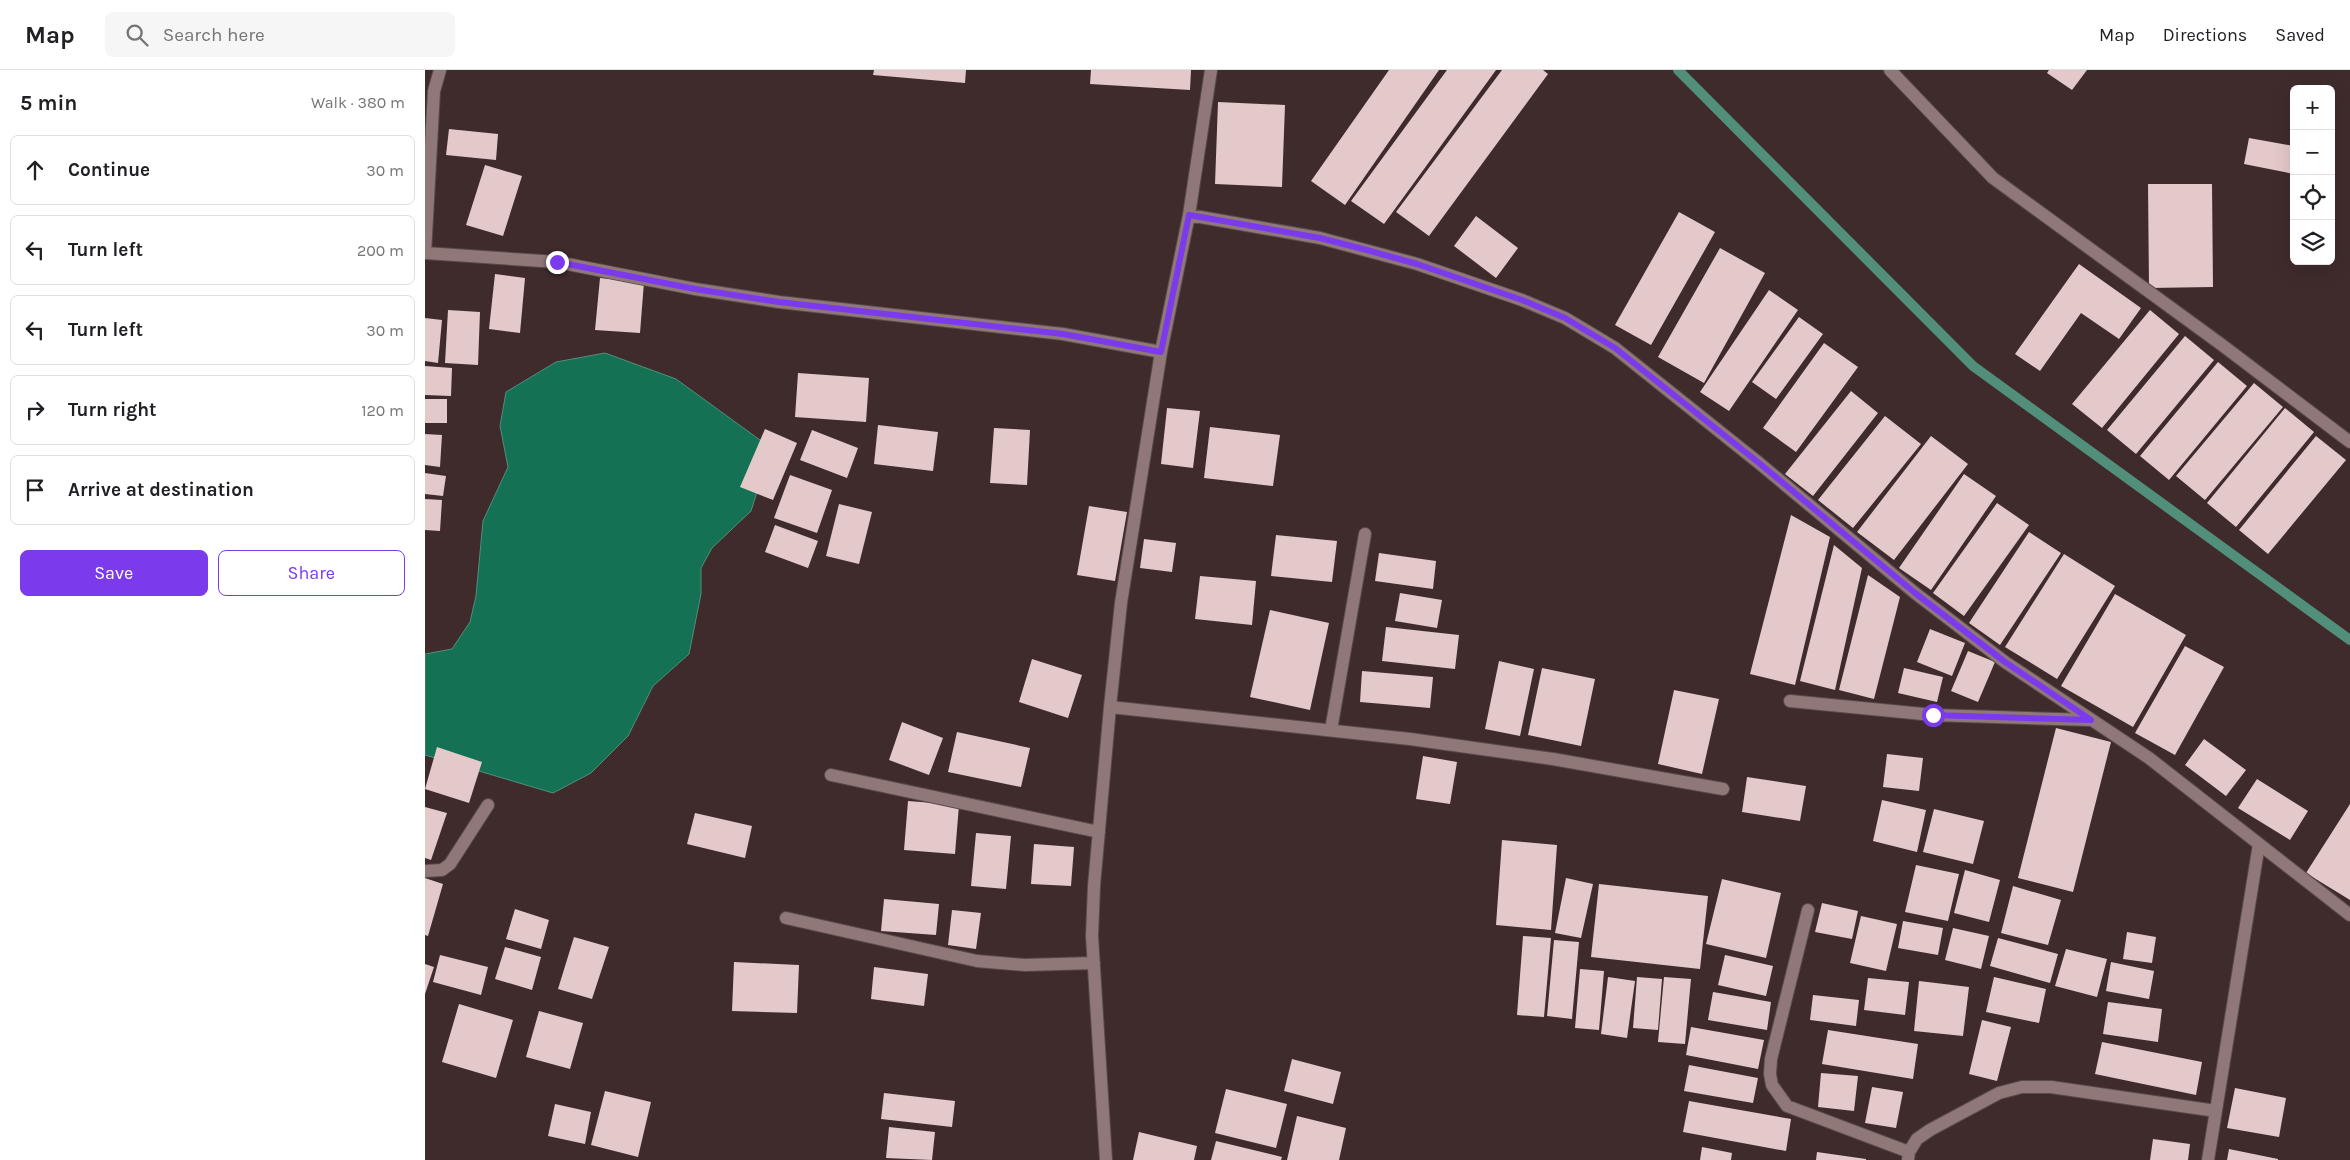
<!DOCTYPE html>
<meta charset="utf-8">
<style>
body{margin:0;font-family:Karla,sans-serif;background:#f6f6f6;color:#202124}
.controls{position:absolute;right:15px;top:15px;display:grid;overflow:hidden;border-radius:8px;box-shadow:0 5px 20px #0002}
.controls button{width:45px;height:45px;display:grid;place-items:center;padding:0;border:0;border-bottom:1px solid #e0e0e0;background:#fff;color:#202124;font:25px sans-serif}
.stop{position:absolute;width:15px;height:15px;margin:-11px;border:4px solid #7c3aed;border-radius:50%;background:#fff}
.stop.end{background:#7c3aed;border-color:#fff;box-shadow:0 1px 5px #0008}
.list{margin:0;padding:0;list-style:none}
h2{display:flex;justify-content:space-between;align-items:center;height:65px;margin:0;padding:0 20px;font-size:21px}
h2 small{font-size:16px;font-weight:400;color:#757577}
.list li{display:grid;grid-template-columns:32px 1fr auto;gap:15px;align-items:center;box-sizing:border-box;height:70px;margin:0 10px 10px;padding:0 10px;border:1px solid #e0e0e0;border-radius:8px}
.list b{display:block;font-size:19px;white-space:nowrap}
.list em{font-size:16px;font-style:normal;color:#757577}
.actions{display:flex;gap:10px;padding:15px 20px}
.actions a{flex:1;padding:11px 0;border:1px solid #7c3aed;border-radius:8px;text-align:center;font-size:18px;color:#7c3aed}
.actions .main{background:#7c3aed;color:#fff}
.icon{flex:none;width:28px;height:28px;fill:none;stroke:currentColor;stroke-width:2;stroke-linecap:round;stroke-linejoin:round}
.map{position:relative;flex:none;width:1925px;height:1090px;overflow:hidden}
header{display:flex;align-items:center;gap:30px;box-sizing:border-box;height:70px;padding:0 25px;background:#fff;border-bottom:1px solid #e0e0e0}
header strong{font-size:24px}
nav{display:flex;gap:28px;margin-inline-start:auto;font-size:18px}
.search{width:350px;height:45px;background:#f6f6f6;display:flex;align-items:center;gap:12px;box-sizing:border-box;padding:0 18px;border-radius:8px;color:#757577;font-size:19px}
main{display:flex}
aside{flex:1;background:#fff}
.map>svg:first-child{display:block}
</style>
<header>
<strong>Map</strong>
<div class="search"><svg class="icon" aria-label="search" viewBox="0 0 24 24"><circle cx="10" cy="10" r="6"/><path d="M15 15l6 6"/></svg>Search here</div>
<nav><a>Map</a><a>Directions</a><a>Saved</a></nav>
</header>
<main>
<aside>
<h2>5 min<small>Walk · 380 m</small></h2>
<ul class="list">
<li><svg class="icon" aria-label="ahead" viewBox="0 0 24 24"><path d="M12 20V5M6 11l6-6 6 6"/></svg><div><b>Continue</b></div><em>30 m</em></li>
<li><svg class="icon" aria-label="left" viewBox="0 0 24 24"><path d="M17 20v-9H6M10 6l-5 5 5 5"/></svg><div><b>Turn left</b></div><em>200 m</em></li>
<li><svg class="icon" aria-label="left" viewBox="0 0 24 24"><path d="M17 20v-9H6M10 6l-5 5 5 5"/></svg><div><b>Turn left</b></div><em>30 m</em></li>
<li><svg class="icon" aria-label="right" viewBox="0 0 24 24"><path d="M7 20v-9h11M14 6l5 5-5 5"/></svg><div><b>Turn right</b></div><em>120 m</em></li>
<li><svg class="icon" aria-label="arrive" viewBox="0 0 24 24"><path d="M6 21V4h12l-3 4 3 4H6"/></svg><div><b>Arrive at destination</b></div></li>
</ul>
<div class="actions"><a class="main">Save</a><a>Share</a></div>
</aside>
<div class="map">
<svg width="1925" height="1090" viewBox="0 0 1925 1090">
<rect width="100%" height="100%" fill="#3f2b2c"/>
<path fill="#147154" stroke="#528f7b" d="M 180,283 L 251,309 L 346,378 L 326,441 L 287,478 L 276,498 L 276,524 L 264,584 L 228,616 L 203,666 L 166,703 L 128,723 L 0,685 L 0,584 L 27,579 L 45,552 L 51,526 L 58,451 L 83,397 L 75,356 L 81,322 L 131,292 Z"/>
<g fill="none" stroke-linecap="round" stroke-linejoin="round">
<path stroke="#528f7b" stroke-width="10" d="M 1253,0 L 1548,296 L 1925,570"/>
</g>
<path fill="#e4c9ca" d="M 449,0 L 541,0 L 540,13 L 448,5 Z
M 666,0 L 766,0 L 765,20 L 665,14 Z
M 964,0 L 1014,0 L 920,135 L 886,111 Z
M 1022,0 L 1071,0 L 959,154 L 926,131 Z
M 1077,0 L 1118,0 L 1123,4 L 1004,166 L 971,142 Z
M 1624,0 L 1662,0 L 1647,20 L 1622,3 Z
M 793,32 L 860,35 L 857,117 L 790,114 Z
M 24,59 L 73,64 L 71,90 L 21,85 Z
M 1824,68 L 1869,76 L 1869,104 L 1819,94 Z
M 60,95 L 97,106 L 78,166 L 41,155 Z
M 1723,114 L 1787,114 L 1788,217 L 1724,218 Z
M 1254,142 L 1290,162 L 1226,275 L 1190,255 Z
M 1051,146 L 1093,178 L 1071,208 L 1029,176 Z
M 1295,178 L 1340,203 L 1279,313 L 1233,287 Z
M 1654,194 L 1716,238 L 1694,269 L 1656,243 L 1615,301 L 1590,284 Z
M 70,204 L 100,208 L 95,263 L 64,259 Z
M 175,208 L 219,212 L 215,263 L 170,260 Z
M 1344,220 L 1373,240 L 1304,341 L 1275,322 Z
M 23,240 L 55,242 L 53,295 L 20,293 Z
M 1725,240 L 1754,264 L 1677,358 L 1647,334 Z
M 1374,247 L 1398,264 L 1351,329 L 1327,312 Z
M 0,248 L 17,250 L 13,293 L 0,291 Z
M 1760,266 L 1789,290 L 1711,384 L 1682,360 Z
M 1399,273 L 1433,297 L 1371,382 L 1338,358 Z
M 1793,292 L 1822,316 L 1744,410 L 1715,386 Z
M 0,296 L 27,298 L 26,326 L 0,325 Z
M 373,303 L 444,308 L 441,352 L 370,347 Z
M 1829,313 L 1858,337 L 1780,430 L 1751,406 Z
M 1426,321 L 1453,343 L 1388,426 L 1360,404 Z
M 0,329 L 22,329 L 22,353 L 0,353 Z
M 742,338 L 775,341 L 768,398 L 736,394 Z
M 1860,338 L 1889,362 L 1811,457 L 1782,433 Z
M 1460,346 L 1496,374 L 1428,458 L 1393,430 Z
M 453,355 L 513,362 L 508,401 L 449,394 Z
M 785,357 L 855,365 L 848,416 L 779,408 Z
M 569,358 L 605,360 L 602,415 L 565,413 Z
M 340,359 L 372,373 L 348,430 L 315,417 Z
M 387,360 L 433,378 L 422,408 L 375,390 Z
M 0,364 L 17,365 L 15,397 L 0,395 Z
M 1506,366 L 1543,394 L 1469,490 L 1432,462 Z
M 1891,366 L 1921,390 L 1843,484 L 1814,460 Z
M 0,403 L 21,406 L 18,426 L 0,424 Z
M 1539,404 L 1571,426 L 1506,520 L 1474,498 Z
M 365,405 L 407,420 L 392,463 L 349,448 Z
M 0,429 L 17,430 L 15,461 L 0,460 Z
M 1572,433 L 1604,455 L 1539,546 L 1508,523 Z
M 414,434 L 447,442 L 434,494 L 401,486 Z
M 664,436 L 702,442 L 690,511 L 652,505 Z
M 1366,445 L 1405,467 L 1370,615 L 1325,604 Z
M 350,455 L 393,471 L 383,498 L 340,482 Z
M 1604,462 L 1636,483 L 1575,575 L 1544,553 Z
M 851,465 L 912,471 L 907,512 L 846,506 Z
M 719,469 L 751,473 L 747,502 L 715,498 Z
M 1409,475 L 1437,498 L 1410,620 L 1375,611 Z
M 954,483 L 1011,491 L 1008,519 L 950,511 Z
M 1639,484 L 1690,516 L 1632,609 L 1580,577 Z
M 1443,505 L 1475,527 L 1449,629 L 1414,620 Z
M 775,506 L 831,511 L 827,555 L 770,549 Z
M 975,523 L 1017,530 L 1012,558 L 970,551 Z
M 1690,524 L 1761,565 L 1708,657 L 1636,616 Z
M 845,540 L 904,553 L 885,640 L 825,627 Z
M 961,557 L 1034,565 L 1030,599 L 957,591 Z
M 1505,559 L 1540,573 L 1527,606 L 1492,592 Z
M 1760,576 L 1799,597 L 1750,685 L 1710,663 Z
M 1543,581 L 1570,592 L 1553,632 L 1526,621 Z
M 607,589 L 657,605 L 643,648 L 594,632 Z
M 1074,591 L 1109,599 L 1095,666 L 1060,659 Z
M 1117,598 L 1170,609 L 1156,676 L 1103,665 Z
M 1479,598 L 1518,607 L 1512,632 L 1473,623 Z
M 937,601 L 1008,607 L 1005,638 L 935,632 Z
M 1249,620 L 1294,629 L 1277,704 L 1233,694 Z
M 477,652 L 518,668 L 504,705 L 464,690 Z
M 1631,658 L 1686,672 L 1648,822 L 1593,808 Z
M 532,662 L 605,678 L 596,717 L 523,702 Z
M 1779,669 L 1821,700 L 1801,726 L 1760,695 Z
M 12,677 L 57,692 L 44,733 L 0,719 Z
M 1462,684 L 1498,688 L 1494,721 L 1458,717 Z
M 998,686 L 1032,692 L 1025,734 L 991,729 Z
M 1322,707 L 1381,716 L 1375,751 L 1317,742 Z
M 1832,709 L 1883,741 L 1865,770 L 1813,738 Z
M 1457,730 L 1501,740 L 1492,782 L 1448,771 Z
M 483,731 L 534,735 L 530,784 L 479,780 Z
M 1925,734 L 1925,830 L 1881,803 Z
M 0,737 L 22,743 L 6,790 L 0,788 Z
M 1509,739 L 1559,751 L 1548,794 L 1498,782 Z
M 270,743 L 327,756 L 320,788 L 262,774 Z
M 551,763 L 586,766 L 581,819 L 546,816 Z
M 1077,770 L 1132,775 L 1126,860 L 1071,855 Z
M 609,774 L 649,777 L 646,816 L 606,814 Z
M 1491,795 L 1534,804 L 1523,851 L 1480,842 Z
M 1540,800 L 1575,810 L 1564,852 L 1529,843 Z
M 0,808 L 18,814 L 3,866 L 0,865 Z
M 1141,808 L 1168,814 L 1156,868 L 1130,863 Z
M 1297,809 L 1356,823 L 1341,888 L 1281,874 Z
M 1174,814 L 1283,826 L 1275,899 L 1166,887 Z
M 1588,816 L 1636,830 L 1623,875 L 1576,863 Z
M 459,829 L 514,834 L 511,865 L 456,861 Z
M 1397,833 L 1433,841 L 1427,869 L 1390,862 Z
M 90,839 L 124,850 L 116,879 L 81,869 Z
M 527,840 L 556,843 L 551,879 L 523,875 Z
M 1436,846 L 1472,854 L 1461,901 L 1425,893 Z
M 1478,851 L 1518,858 L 1513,885 L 1473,878 Z
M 1528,858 L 1564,866 L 1556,899 L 1520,890 Z
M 1702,862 L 1731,867 L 1727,893 L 1698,889 Z
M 1098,866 L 1126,868 L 1119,947 L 1092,945 Z
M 149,867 L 184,877 L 167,929 L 133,919 Z
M 1573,868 L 1633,884 L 1625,913 L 1565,896 Z
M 1129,870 L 1154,872 L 1147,949 L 1122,946 Z
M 80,877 L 116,887 L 107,920 L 70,909 Z
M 1641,879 L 1682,889 L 1672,927 L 1630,916 Z
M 15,885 L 63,897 L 56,925 L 8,912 Z
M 1300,885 L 1348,896 L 1341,926 L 1293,915 Z
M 309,892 L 374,895 L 372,943 L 307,941 Z
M 1686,892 L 1729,901 L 1724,929 L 1681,921 Z
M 0,894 L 9,897 L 0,924 Z
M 449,897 L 503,904 L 499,936 L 446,929 Z
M 1155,899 L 1179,901 L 1174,960 L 1150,958 Z
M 1183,907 L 1210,911 L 1202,968 L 1176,964 Z
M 1212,907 L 1237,909 L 1233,960 L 1208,958 Z
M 1239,907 L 1266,909 L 1260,974 L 1233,972 Z
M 1569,907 L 1621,919 L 1614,953 L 1561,942 Z
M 1443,908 L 1484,912 L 1480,945 L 1439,940 Z
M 1494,911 L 1544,917 L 1538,966 L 1489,961 Z
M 1288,922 L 1346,932 L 1342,960 L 1283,950 Z
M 1388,925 L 1434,930 L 1431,956 L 1385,950 Z
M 1683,932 L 1737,939 L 1733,972 L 1678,964 Z
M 34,934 L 88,950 L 71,1008 L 17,992 Z
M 114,941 L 158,953 L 145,999 L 101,987 Z
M 1557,950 L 1586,957 L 1572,1011 L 1544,1004 Z
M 1266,957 L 1339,970 L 1333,999 L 1261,985 Z
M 1403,960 L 1493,974 L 1488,1009 L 1397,994 Z
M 1677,972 L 1777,992 L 1771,1025 L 1670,1004 Z
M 867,989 L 916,1002 L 908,1034 L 859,1021 Z
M 1264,995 L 1333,1008 L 1328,1033 L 1259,1021 Z
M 1396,1003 L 1433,1006 L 1429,1041 L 1393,1037 Z
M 1447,1017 L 1478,1022 L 1471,1058 L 1440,1053 Z
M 1810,1018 L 1861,1028 L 1854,1067 L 1802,1058 Z
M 801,1019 L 862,1034 L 851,1078 L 790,1063 Z
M 180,1021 L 226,1032 L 213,1087 L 166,1075 Z
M 459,1023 L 530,1031 L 527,1057 L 456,1049 Z
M 1264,1031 L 1366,1049 L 1361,1081 L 1258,1062 Z
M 130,1034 L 166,1042 L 160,1074 L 123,1066 Z
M 872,1046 L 921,1058 L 914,1090 L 862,1090 Z
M 464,1057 L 510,1062 L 507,1090 L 461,1088 Z
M 714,1062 L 772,1076 L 769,1090 L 708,1090 Z
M 1728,1069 L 1765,1074 L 1763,1090 L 1725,1090 Z
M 791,1071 L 857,1087 L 856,1090 L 786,1090 Z
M 1277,1077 L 1307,1083 L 1306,1090 L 1275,1090 Z
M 1804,1079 L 1853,1089 L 1853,1090 L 1802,1090 Z
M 1392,1082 L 1441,1089 L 1441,1090 L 1391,1090 Z"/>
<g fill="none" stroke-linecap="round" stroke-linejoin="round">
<g stroke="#5a4a4b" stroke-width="14">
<path id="minor" d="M 1465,0 L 1568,108 L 1797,275 L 1925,372
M 764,145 L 895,168 L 992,194 L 1097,230 L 1140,248 L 1190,278 L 1334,393 L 1490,523 L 1580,592 L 1724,688 L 1925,845
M 0,183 L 132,192 L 270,219 L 354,232 L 638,264 L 736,282
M 0,183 L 9,21 L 15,0
M 1365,631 L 1508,645 L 1666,650
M 685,637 L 985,669 L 1128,689 L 1298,719
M 906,660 L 940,464
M 406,705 L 674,762
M 0,801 L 17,800 L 25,794 L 63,735
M 1383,840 L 1346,989 L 1345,1004 L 1347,1015 L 1362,1036 L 1484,1082
M 361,848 L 552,891 L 600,895 L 669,893
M 681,1090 L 667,866 L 669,816 L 685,637 L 696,533 L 736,282 L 764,145 L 786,0
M 1483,1090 L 1484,1082 L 1492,1069 L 1505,1060 L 1574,1023 L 1597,1017 L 1626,1017 L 1791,1041
M 1783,1090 L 1834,774"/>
</g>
<use href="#minor" stroke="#907879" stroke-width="12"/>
</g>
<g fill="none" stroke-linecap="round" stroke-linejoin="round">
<path stroke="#7c3aed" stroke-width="6" d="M 132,192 L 270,219 L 354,232 L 638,264 L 736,282 L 764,145 L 895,168 L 938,179 L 992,194 L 1097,230 L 1140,248 L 1190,278 L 1334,393 L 1490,523 L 1580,592 L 1666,650 L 1508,645"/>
</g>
</svg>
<div class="controls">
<button>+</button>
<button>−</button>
<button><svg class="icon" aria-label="locate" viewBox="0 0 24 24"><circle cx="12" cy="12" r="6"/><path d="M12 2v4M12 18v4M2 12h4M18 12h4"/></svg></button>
<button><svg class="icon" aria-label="layers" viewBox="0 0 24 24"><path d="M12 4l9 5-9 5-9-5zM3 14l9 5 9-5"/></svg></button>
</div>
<div class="stop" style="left:1508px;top:645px"></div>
<div class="stop end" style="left:132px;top:192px"></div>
</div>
</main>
